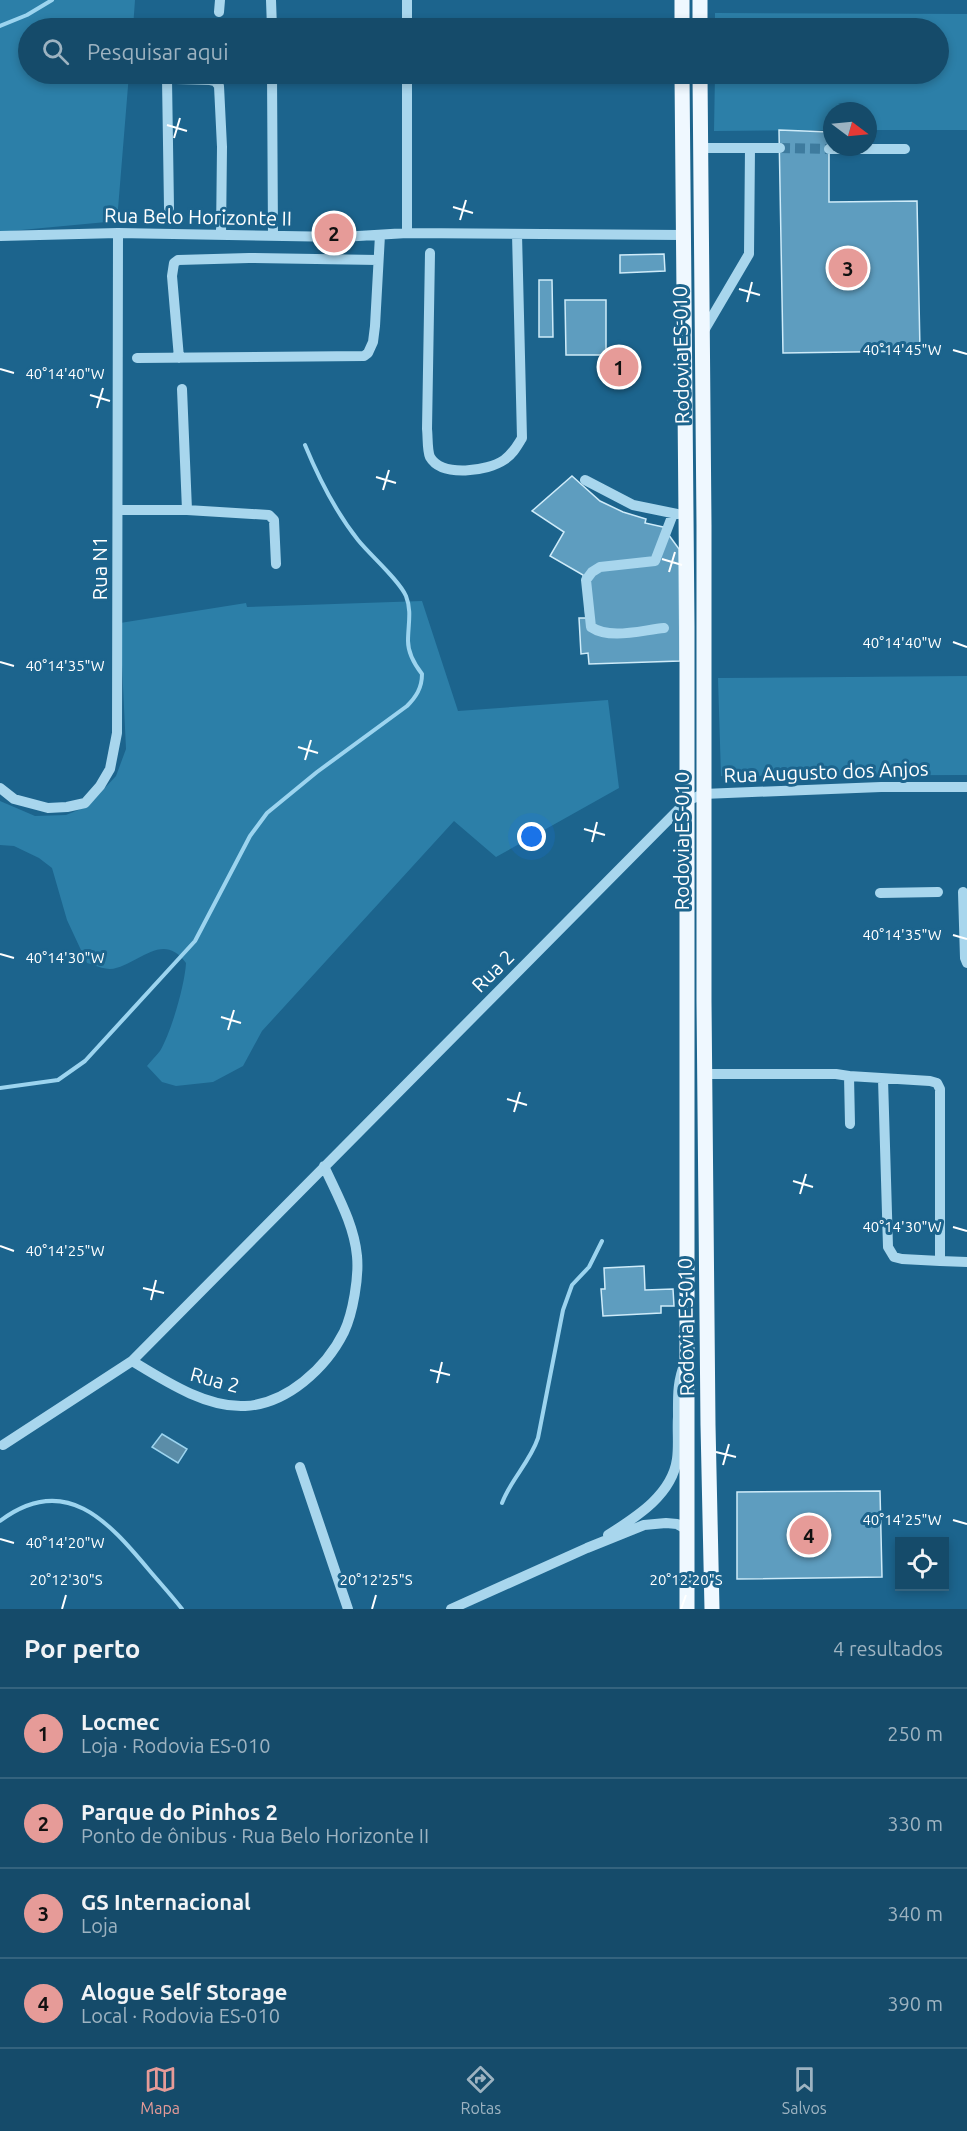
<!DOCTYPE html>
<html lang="pt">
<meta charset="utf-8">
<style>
body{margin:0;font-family:Ubuntu,sans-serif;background:#225572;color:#f1f3f6}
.controls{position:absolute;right:18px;bottom:18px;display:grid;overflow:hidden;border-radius:0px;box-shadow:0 3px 9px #0003}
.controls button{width:54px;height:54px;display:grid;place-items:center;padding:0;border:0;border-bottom:2px solid #34637e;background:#154b6a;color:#f1f3f6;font:30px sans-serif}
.compass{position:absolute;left:823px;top:102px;width:54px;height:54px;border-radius:50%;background:#154b6a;box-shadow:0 3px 9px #0003;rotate:106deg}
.you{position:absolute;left:532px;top:837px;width:21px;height:21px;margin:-15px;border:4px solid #fff;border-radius:50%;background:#1a73e8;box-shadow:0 0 0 9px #1a73e833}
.badge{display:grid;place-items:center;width:39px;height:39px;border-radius:50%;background:#e69b98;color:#111;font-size:20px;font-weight:700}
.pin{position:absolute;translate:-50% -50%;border:3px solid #fff;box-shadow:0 2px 6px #0006}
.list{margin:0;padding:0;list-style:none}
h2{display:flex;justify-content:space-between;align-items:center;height:78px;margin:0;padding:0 24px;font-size:26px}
h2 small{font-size:20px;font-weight:400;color:#9db3c1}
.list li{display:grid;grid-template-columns:39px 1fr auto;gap:18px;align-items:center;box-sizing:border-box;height:90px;padding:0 24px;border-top:2px solid #34637e}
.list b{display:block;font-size:22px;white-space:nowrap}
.list p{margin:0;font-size:20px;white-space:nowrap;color:#9db3c1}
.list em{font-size:20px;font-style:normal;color:#9db3c1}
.icon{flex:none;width:33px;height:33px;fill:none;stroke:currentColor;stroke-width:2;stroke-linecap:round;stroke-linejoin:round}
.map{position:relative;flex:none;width:967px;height:1609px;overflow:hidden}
.search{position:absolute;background:#154b6a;box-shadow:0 3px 9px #0003;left:18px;right:18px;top:18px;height:66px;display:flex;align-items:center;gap:15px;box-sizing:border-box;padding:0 21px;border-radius:33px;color:#9db3c1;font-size:22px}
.sheet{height:438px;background:#154b6a}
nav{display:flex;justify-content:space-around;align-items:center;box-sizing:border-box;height:84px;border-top:2px solid #34637e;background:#154b6a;font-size:16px;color:#9db3c1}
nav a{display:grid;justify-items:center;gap:3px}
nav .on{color:#e69b98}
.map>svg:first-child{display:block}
</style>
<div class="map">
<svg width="967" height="1609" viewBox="0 0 967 1609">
<rect width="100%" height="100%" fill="#1c648d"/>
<path fill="#2c7fa8" d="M 0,0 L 135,0 L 133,28 L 28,28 L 28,74 L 129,74 L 117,221 L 0,232 Z
M 715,13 L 967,14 L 967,130 L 868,130 L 868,111 L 832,111 L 832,130 L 714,131 L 715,74 L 938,74 L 938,28 L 715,28 Z
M 422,601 L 458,711 L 608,700 L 619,788 L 496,857 L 454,821 L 262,1031 L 243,1066 L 213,1082 L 176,1086 L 162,1082 L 147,1066 C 151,1061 156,1056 160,1051 C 171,1033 185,984 186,963 C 162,929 137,967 110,969 C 103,969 94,965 87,963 L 67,920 L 52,868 L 39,858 L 14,846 L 0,845 L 0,801 L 35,816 L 66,815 L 88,806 L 116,776 L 126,749 L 120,623 L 246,603 L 247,607 Z
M 967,676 L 967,775 L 721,776 L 718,678 Z"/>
<path fill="#5b8da8" stroke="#9cd4ef" stroke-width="1.5" d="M 162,1434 L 187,1449 L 178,1463 L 152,1447 Z"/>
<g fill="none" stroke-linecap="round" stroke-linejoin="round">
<path stroke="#9cd4ef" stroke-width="4" d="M 0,26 L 27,15 L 52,0
M 0,1088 L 58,1080 L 85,1061 L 195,941 L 250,836 L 267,813 L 317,772 L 407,706 C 416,697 422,688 422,674 C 415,665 408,653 408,641 C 408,625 412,611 406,596 C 399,580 370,555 358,540 C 335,511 319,479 305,445
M 502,1503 C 511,1479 530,1462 538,1438 L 563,1310 L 572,1285 L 589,1267 L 602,1241
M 0,1521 C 65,1472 108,1521 149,1570 C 160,1583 172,1596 182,1609"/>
</g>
<path fill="#5e9dbf" stroke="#ceebf9" stroke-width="1.5" d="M 779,130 L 829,132 L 829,202 L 917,201 L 920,351 L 783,353 Z
M 664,254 L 665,271 L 620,273 L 620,255 Z
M 539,280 L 552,280 L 553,337 L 539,337 Z
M 565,300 L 606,300 L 606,355 L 566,355 Z
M 572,476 L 600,501 L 623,512 L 646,519 L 645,523 L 663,527 L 679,549 L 680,661 L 589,664 L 588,653 L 581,654 L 579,618 L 586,618 L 583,575 L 550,556 L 564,532 L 532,511 Z
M 644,1266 L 645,1290 L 673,1289 L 674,1306 L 661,1306 L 661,1313 L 603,1316 L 601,1289 L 605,1289 L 604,1268 Z
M 880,1491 L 882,1577 L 737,1579 L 737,1492 Z"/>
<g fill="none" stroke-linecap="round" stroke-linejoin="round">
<path stroke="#3e7b9e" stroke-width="10" stroke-dasharray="10 5" stroke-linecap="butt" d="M 780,148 L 829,149"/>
<path stroke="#a8d6ed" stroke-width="10" d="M 271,0 L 272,28
M 407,0 L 407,28
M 219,12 L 220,0
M 272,74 L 273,236
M 407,74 L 407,233
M 142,78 L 210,80 L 215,81 L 219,86 L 222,147 L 221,235
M 167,79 L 169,208
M 701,148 L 780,148
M 829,149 L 905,149
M 0,236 L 118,233 L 342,237 L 407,233 L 683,235
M 430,253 L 427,429 C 428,437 427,450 430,457 C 442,478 488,471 504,460 C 513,454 517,446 522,438 L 517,234
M 702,334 L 749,254 L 750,148
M 137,358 L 364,356 L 368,353 L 373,342 L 375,326 L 380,235
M 179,358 L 172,276 L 174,263 L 178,260 L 249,258 L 378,260
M 182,389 L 187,510
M 585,480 L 633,505 L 677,514
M 118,510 L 187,510 L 269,515 L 274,520 L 276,564
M 664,628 C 642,630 610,640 591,627 L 586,580 L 592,572 L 600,567 L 655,561 L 673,514
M 0,788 L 14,799 L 48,808 L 67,807 L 85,803 L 100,786 L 110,769 L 117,733 L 118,233
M 963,892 L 965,958 L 967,963
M 880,893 L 938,892
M 705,1074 L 836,1074 L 849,1076 L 850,1124
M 849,1076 L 930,1081 L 937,1083 L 940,1089 L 940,1261 L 902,1259 L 894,1257 L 888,1247 L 883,1079
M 940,1261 L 967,1262
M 132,1361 C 165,1381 206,1408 245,1406 C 287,1404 326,1368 344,1332 C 353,1313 359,1277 357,1256 C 354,1224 337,1195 324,1166
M 3,1445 L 132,1361 L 687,801 L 703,794 L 881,787 L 967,787
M 300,1467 L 348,1609
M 608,1535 C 636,1517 672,1495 677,1459 C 679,1445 677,1430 678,1417 C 678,1397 677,1382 685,1363
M 451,1609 L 587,1548 L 644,1525 L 666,1523 L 677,1524 L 688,1530"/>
<path stroke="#eff8ff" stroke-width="15" d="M 682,0 L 682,28
M 700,0 L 700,28
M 682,74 L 687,626 L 687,1609
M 700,74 L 704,525 L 704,1001 L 708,1425 L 712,1609"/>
</g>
<path fill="none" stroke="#fff" stroke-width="2" d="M 167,125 L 187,131M 174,138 L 180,118M 453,207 L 473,213M 460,220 L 466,200M 739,289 L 760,295M 747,302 L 752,282M 953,350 L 967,354M 0,369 L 14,373M 90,395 L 110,401M 97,408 L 103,388M 376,477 L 396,483M 383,490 L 389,470M 662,559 L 682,565M 669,572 L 675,552M 953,642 L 967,647M 0,662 L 14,666M 298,747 L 318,753M 305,760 L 311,740M 584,829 L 605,835M 592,842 L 597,822M 953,935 L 967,939M 0,954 L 14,958M 221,1017 L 241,1023M 228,1030 L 234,1010M 507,1099 L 527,1105M 514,1112 L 520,1092M 793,1181 L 813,1187M 800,1194 L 806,1174M 953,1227 L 967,1231M 0,1246 L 14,1251M 143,1288 L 164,1293M 151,1300 L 156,1280M 430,1370 L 450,1375M 437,1383 L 442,1362M 716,1452 L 736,1457M 723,1465 L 729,1444M 953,1520 L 967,1524M 0,1539 L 14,1543M 62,1609 L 66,1595M 372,1609 L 376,1595M 681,1609 L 686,1595"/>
<g text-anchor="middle" stroke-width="6" stroke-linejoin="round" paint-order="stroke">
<g font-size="20" fill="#fff" stroke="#1c648d">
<text transform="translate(198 217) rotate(1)" y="7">Rua Belo Horizonte II</text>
<text transform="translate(681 355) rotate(-91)" y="7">Rodovia ES-010</text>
<text transform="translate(100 568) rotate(-90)" y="7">Rua N1</text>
<text transform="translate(826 772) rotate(-2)" y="7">Rua Augusto dos Anjos</text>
<text transform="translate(682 841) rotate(-90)" y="7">Rodovia ES-010</text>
<text transform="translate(493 971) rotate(-45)" y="7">Rua 2</text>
<text transform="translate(686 1327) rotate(-91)" y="7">Rodovia ES-010</text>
<text transform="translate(215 1380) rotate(15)" y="7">Rua 2</text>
</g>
</g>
<g font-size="15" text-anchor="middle" fill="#fff" stroke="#1c648d" stroke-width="6" stroke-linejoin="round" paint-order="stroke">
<text x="902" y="355">40°14'45"W</text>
<text x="65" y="379">40°14'40"W</text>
<text x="902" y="648">40°14'40"W</text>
<text x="65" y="671">40°14'35"W</text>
<text x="902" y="940">40°14'35"W</text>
<text x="65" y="963">40°14'30"W</text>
<text x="902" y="1232">40°14'30"W</text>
<text x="65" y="1256">40°14'25"W</text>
<text x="902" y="1525">40°14'25"W</text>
<text x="65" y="1548">40°14'20"W</text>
<text x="66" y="1585">20°12'30"S</text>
<text x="376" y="1585">20°12'25"S</text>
<text x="686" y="1585">20°12'20"S</text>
</g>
</svg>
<div class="controls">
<button><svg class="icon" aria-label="locate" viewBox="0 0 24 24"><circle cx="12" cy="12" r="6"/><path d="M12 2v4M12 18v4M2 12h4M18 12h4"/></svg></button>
</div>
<svg class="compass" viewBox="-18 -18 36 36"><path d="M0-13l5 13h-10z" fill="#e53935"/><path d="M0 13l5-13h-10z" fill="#9db3c1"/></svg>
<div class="you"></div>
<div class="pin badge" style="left:619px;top:367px">1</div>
<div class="pin badge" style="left:334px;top:233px">2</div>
<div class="pin badge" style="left:848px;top:268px">3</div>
<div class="pin badge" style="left:809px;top:1535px">4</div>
<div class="search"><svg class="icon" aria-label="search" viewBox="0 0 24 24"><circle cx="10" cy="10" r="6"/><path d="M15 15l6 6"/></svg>Pesquisar aqui</div>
</div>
<section class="sheet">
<h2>Por perto<small>4 resultados</small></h2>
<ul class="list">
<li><span class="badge">1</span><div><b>Locmec</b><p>Loja · Rodovia ES-010</p></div><em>250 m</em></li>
<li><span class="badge">2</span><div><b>Parque do Pinhos 2</b><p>Ponto de ônibus · Rua Belo Horizonte II</p></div><em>330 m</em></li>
<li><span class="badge">3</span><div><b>GS Internacional</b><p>Loja</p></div><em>340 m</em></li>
<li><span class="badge">4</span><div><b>Alogue Self Storage</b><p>Local · Rodovia ES-010</p></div><em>390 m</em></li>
</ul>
</section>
<nav>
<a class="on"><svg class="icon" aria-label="map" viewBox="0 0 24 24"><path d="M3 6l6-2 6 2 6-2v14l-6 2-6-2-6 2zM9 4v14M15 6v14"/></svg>Mapa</a>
<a><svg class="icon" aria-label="directions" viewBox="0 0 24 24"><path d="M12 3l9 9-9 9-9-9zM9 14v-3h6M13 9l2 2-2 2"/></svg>Rotas</a>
<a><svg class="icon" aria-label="saved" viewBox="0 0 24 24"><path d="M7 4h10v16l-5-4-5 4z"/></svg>Salvos</a>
</nav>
